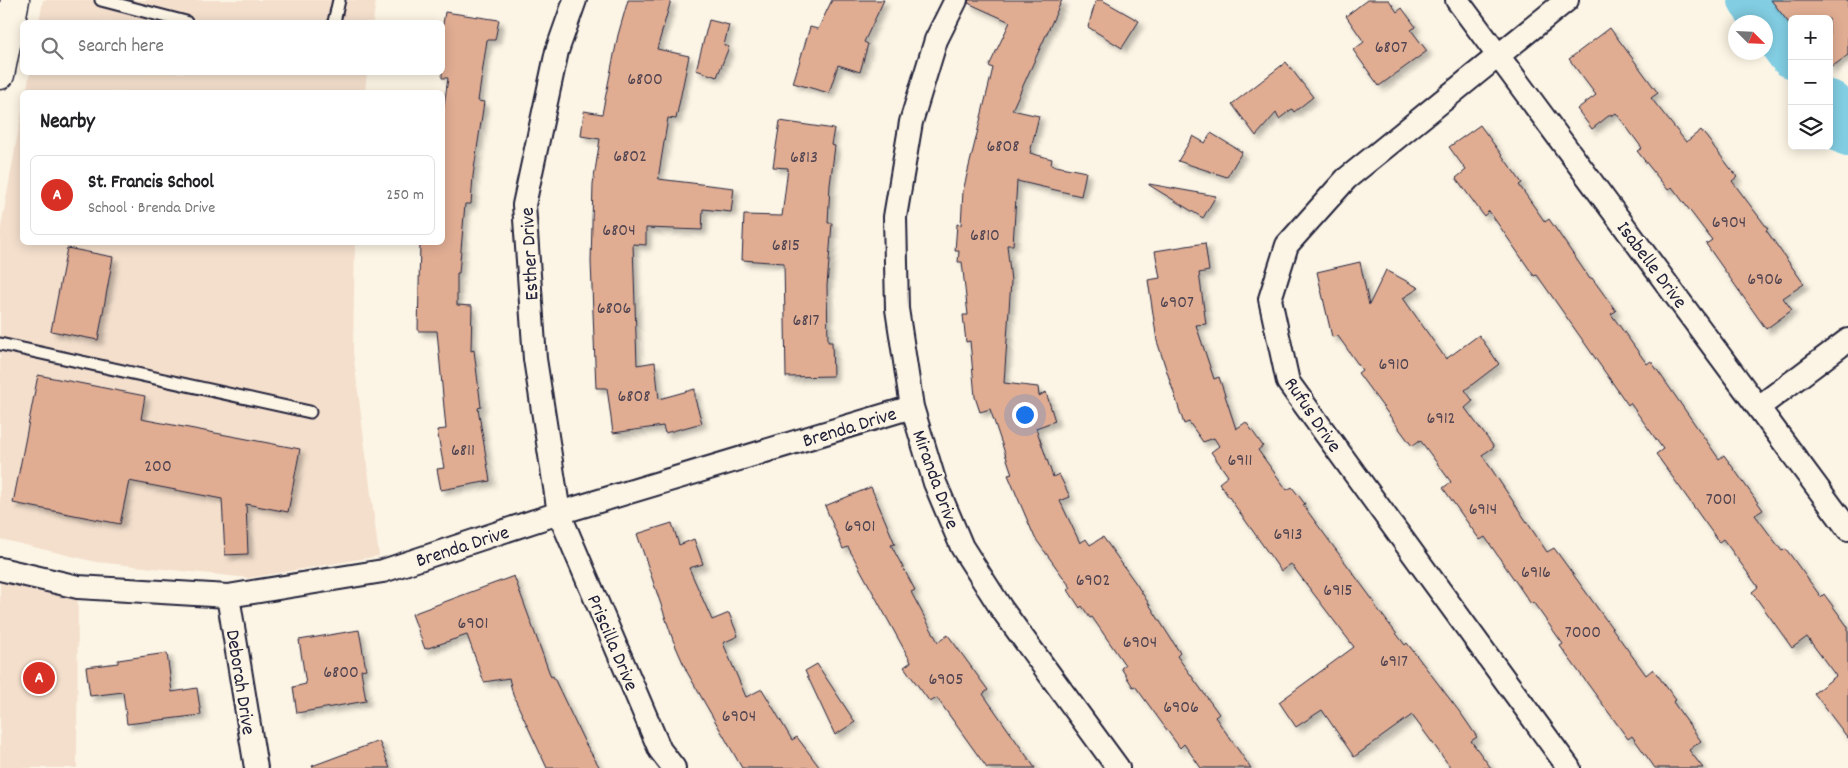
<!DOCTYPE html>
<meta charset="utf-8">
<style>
body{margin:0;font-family:Dekko,sans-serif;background:#f6f6f6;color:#202124}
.controls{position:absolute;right:15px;top:15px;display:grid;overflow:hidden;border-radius:8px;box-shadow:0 2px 12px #0003}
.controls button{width:45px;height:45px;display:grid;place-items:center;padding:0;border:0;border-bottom:1px solid #e0e0e0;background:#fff;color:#202124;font:25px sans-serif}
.compass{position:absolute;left:1728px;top:15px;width:45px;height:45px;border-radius:50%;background:#fff;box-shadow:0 2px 12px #0003;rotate:114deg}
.you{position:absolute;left:1024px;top:414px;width:18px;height:18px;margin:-12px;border:4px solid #fff;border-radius:50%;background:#1a73e8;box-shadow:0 0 0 8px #1a73e833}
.badge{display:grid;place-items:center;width:32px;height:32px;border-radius:50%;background:#d93025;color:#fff;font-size:16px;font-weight:700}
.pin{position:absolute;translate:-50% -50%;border:2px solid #fff;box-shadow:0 1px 5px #0006}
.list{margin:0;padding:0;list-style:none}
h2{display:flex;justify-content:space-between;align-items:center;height:65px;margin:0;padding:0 20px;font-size:21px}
h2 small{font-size:16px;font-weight:400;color:#757577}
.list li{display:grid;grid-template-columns:32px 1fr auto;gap:15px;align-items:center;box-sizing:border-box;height:80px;margin:0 10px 10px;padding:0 10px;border:1px solid #e0e0e0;border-radius:8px}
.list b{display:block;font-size:19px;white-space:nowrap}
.list p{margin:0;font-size:16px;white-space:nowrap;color:#757577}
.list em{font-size:16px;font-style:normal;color:#757577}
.icon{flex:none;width:28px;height:28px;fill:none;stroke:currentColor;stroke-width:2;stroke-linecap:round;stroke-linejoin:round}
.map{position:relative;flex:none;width:1848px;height:768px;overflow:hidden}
.search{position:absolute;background:#fff;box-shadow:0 2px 12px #0003;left:20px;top:20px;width:425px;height:55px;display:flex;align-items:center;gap:12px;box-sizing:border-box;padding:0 18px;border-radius:8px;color:#757577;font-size:19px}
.panel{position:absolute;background:#fff;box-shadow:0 2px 12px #0003;left:20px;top:90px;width:425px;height:155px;border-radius:8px}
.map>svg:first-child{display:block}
</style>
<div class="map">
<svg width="1848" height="768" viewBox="0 0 1848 768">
<defs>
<filter id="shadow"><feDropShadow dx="4.5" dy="4.5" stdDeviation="2.5" flood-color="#0004"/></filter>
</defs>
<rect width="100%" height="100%" fill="#fcf5e5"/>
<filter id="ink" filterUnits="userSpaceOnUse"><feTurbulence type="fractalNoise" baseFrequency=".02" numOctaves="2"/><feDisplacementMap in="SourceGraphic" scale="10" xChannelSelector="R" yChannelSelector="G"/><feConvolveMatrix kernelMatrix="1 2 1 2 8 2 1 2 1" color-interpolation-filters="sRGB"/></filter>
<g filter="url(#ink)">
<path fill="#f4dfcc" d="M 43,0 L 376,0 L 373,22 L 39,22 Z
M 30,73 L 30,72 L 367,73 L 365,92 L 26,92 Z
M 22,111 L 22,242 L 355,243 L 353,352 L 379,556 L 249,578 L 96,562 L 0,539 L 0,232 Z
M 0,569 L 78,587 L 77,768 L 0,768 Z"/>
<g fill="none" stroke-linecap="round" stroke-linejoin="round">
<path stroke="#82cde2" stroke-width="50" d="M 1753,0 L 1792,53
M 1829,105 L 1848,131"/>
</g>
<path fill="#e0ad93" stroke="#22223b" filter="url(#shadow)" d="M 628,0 L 671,0 L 657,49 L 689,56 L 676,119 L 668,118 L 658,179 L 734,188 L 731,212 L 703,209 L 702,230 L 646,228 L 646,245 L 633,244 L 637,365 L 655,362 L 659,399 L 695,389 L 695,399 L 702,423 L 665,433 L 663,426 L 613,433 L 607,388 L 596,388 L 591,262 L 593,184 L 600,139 L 581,136 L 584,111 L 602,114 L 618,35 Z
M 832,0 L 884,0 L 864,42 L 868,44 L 860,72 L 838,65 L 829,93 L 793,83 L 810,27 L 818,29 Z
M 969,0 L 1062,0 L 1012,110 L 1039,116 L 1030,153 L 1052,159 L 1051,165 L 1086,172 L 1081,196 L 1017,181 L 1013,245 L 1007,245 L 1011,281 L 1004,383 L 1038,387 L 1039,396 L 1046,392 L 1055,421 L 1036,428 L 1053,477 L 1059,474 L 1070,497 L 1060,501 L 1080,543 L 1086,539 L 1090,545 L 1103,537 L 1137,585 L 1180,653 L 1177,656 L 1219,714 L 1215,717 L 1251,768 L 1201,768 L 1184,744 L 1180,748 L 1135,686 L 1133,687 L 1121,668 L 1125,665 L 1092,617 L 1090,618 L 1082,606 L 1080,608 L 1068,590 L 1071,588 L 1035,538 L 1008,475 L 1012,474 L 990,409 L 980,412 L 975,397 L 970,341 L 966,342 L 963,315 L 968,315 L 962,262 L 958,262 L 959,251 L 955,251 L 957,224 L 961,225 L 963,191 L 993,68 L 989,66 L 1010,22 L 968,3 Z
M 1096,0 L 1102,0 L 1139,21 L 1122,48 L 1088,27 Z
M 1367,0 L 1389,0 L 1397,12 L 1402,8 L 1416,27 L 1411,30 L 1427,51 L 1379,86 L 1353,50 L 1364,42 L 1346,16 Z
M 1771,0 L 1848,0 L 1848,55 L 1829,69 L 1829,19 L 1792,19 L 1792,27 Z
M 445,12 L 499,20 L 495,40 L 487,40 L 478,101 L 484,102 L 473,176 L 471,204 L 465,204 L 459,273 L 457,273 L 457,305 L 472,306 L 471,351 L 474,350 L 481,407 L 478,408 L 490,481 L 441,490 L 437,469 L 444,468 L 437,430 L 446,429 L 437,331 L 418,331 L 420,242 L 442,242 L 442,119 L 448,78 L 442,78 L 442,30 Z
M 709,20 L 729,25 L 724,45 L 729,47 L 717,77 L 696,70 Z
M 1610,28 L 1658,93 L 1651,98 L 1686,142 L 1701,130 L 1737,177 L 1732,181 L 1768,229 L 1766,230 L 1804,284 L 1783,298 L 1792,310 L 1766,329 L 1706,244 L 1712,240 L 1672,187 L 1668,190 L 1637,151 L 1642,148 L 1616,113 L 1612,116 L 1611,114 L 1592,129 L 1577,109 L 1596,95 L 1569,59 Z
M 1286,62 L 1313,97 L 1294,112 L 1292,109 L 1279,119 L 1276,113 L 1256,136 L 1232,104 Z
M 780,121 L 834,129 L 831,145 L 835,146 L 830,185 L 828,223 L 832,223 L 827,286 L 828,342 L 832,342 L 833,376 L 786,377 L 784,263 L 742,260 L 744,215 L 782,216 L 788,168 L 773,167 Z
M 1480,125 L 1522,183 L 1519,185 L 1545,222 L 1549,219 L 1590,279 L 1592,278 L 1616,311 L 1611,314 L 1647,364 L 1651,361 L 1719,459 L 1724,455 L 1763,510 L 1755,515 L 1782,551 L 1786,549 L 1821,597 L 1824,594 L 1848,627 L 1848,738 L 1814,693 L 1836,676 L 1807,637 L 1792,648 L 1752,592 L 1758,587 L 1723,539 L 1719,542 L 1656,454 L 1663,449 L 1630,403 L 1628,405 L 1537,275 L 1534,276 L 1489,211 L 1484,216 L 1456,178 L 1466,170 L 1449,147 Z
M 1211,133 L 1242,152 L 1227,177 L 1178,161 L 1193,136 L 1205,143 Z
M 1149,184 L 1216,196 L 1203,218 L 1149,185 Z
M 1205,243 L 1209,271 L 1199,273 L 1206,324 L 1196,325 L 1214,379 L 1219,377 L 1236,429 L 1246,422 L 1263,446 L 1258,450 L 1287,490 L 1292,487 L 1305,504 L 1303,505 L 1375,603 L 1374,604 L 1405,645 L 1407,643 L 1462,715 L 1477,737 L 1471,741 L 1491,768 L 1451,768 L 1412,715 L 1354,757 L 1322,710 L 1296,727 L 1279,702 L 1354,647 L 1291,564 L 1281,571 L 1219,483 L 1228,476 L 1211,452 L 1219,446 L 1214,438 L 1203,442 L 1189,422 L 1184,424 L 1157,341 L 1148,280 L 1160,278 L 1155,251 Z
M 67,248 L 113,257 L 98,340 L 51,331 Z
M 1360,262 L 1369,305 L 1386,270 L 1419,288 L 1403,298 L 1446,359 L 1479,335 L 1499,364 L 1465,390 L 1473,401 L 1465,408 L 1494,447 L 1482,455 L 1547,552 L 1554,548 L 1646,675 L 1653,669 L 1676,700 L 1673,702 L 1701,741 L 1689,750 L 1703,768 L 1655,768 L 1632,736 L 1628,739 L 1560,646 L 1563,644 L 1533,602 L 1531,604 L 1485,537 L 1480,540 L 1443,488 L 1451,482 L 1420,440 L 1412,446 L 1358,373 L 1362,370 L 1338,336 L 1332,337 L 1317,272 Z
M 38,375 L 145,396 L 141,419 L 300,449 L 288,512 L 246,504 L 248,554 L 225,555 L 222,499 L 129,481 L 120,524 L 13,503 Z
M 871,487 L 895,544 L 891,545 L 915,590 L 911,592 L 938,642 L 948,635 L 988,690 L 983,694 L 1035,768 L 987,768 L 937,698 L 930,702 L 904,667 L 911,662 L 848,547 L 843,549 L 825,506 Z
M 672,523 L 679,545 L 694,539 L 703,564 L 689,568 L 712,620 L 729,613 L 738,636 L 723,643 L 746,697 L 762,689 L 792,740 L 797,737 L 820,768 L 742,768 L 687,672 L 673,640 L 637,534 Z
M 514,576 L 551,677 L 553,676 L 585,743 L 600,768 L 547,768 L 513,695 L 509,678 L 484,682 L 467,635 L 425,649 L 412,614 Z
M 359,630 L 366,669 L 361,670 L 366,701 L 297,713 L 293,687 L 306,684 L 299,640 Z
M 167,653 L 172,692 L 197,688 L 201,715 L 127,724 L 123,692 L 90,696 L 86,667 L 118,663 L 118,660 Z
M 817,664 L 855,722 L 835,735 L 805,671 Z
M 379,741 L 390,768 L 313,768 L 312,766 Z"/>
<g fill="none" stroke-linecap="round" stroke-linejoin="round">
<g stroke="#22223b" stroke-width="15">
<path id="service" d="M 101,0 L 186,22
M 334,22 L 339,0
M 0,344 L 310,412"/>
</g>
<g stroke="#22223b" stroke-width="26">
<path id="minor" d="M 575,0 L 557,51 L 524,205 L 535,359 L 559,513 L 660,750 L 674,768
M 956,0 L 936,40 L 911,122 L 895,217 L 897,309 L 912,407 L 935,483 L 962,547 L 1001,608 L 1118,768
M 1457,0 L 1848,529
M 1567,0 L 1346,179 L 1287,245 L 1270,299 L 1288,382 L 1569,768
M 1759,407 L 1848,340
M 0,569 L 78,587 L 228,596 L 383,571 L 559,513 L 912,407
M 228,596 L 256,768"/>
</g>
<g stroke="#22223b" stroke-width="31">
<path id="tertiary" d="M 0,75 L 15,0"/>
</g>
<use href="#service" stroke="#fcf5e5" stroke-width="11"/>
<use href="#minor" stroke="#fcf5e5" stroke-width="22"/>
<use href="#tertiary" stroke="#fcf5e5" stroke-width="28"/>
</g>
</g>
<g text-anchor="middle" stroke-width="5" stroke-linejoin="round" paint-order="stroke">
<g font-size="18" fill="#524551">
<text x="1391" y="52">6807</text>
<text x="645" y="84">6800</text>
<text x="1003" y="151">6808</text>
<text x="630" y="161">6802</text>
<text x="804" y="162">6813</text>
<text x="1729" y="227">6904</text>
<text x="619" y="235">6804</text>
<text x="985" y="240">6810</text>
<text x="786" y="250">6815</text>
<text x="1765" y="284">6906</text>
<text x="1177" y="307">6907</text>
<text x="614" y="313">6806</text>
<text x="806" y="325">6817</text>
<text x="1394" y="369">6910</text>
<text x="634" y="401">6808</text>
<text x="1441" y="423">6912</text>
<text x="463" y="455">6811</text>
<text x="1240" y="465">6911</text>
<text x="158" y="471">200</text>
<text x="1721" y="504">7001</text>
<text x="1483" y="514">6914</text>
<text x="860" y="531">6901</text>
<text x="1288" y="539">6913</text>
<text x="1536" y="577">6916</text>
<text x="1093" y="585">6902</text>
<text x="1338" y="595">6915</text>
<text x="473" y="628">6901</text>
<text x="1583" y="637">7000</text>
<text x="1140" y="647">6904</text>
<text x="1394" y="666">6917</text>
<text x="341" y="677">6800</text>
<text x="946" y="684">6905</text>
<text x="1181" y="712">6906</text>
<text x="739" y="721">6904</text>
</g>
<g font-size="20" fill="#22223b" stroke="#fcf5e5">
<text transform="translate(528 254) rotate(-93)" y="7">Esther Drive</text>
<text transform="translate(1653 264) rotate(53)" y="7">Isabelle Drive</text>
<text transform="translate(1314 414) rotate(56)" y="7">Rufus Drive</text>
<text transform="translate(849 426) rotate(-17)" y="7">Brenda Drive</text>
<text transform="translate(937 479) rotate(70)" y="7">Miranda Drive</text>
<text transform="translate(462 545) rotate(-18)" y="7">Brenda Drive</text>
<text transform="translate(614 642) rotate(67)" y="7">Priscilla Drive</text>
<text transform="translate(242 682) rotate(81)" y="7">Deborah Drive</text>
</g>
</g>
</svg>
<div class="controls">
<button>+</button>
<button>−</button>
<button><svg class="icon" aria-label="layers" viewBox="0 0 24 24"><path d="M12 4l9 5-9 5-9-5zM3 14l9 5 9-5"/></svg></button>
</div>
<svg class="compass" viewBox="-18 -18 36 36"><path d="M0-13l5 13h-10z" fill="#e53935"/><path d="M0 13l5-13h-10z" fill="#757577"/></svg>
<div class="you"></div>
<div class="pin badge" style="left:39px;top:678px">A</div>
<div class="search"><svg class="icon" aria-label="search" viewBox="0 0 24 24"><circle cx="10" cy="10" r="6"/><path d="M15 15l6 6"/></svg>Search here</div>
<section class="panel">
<h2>Nearby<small></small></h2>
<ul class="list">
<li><span class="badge">A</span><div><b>St. Francis School</b><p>School · Brenda Drive</p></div><em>250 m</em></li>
</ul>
</section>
</div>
